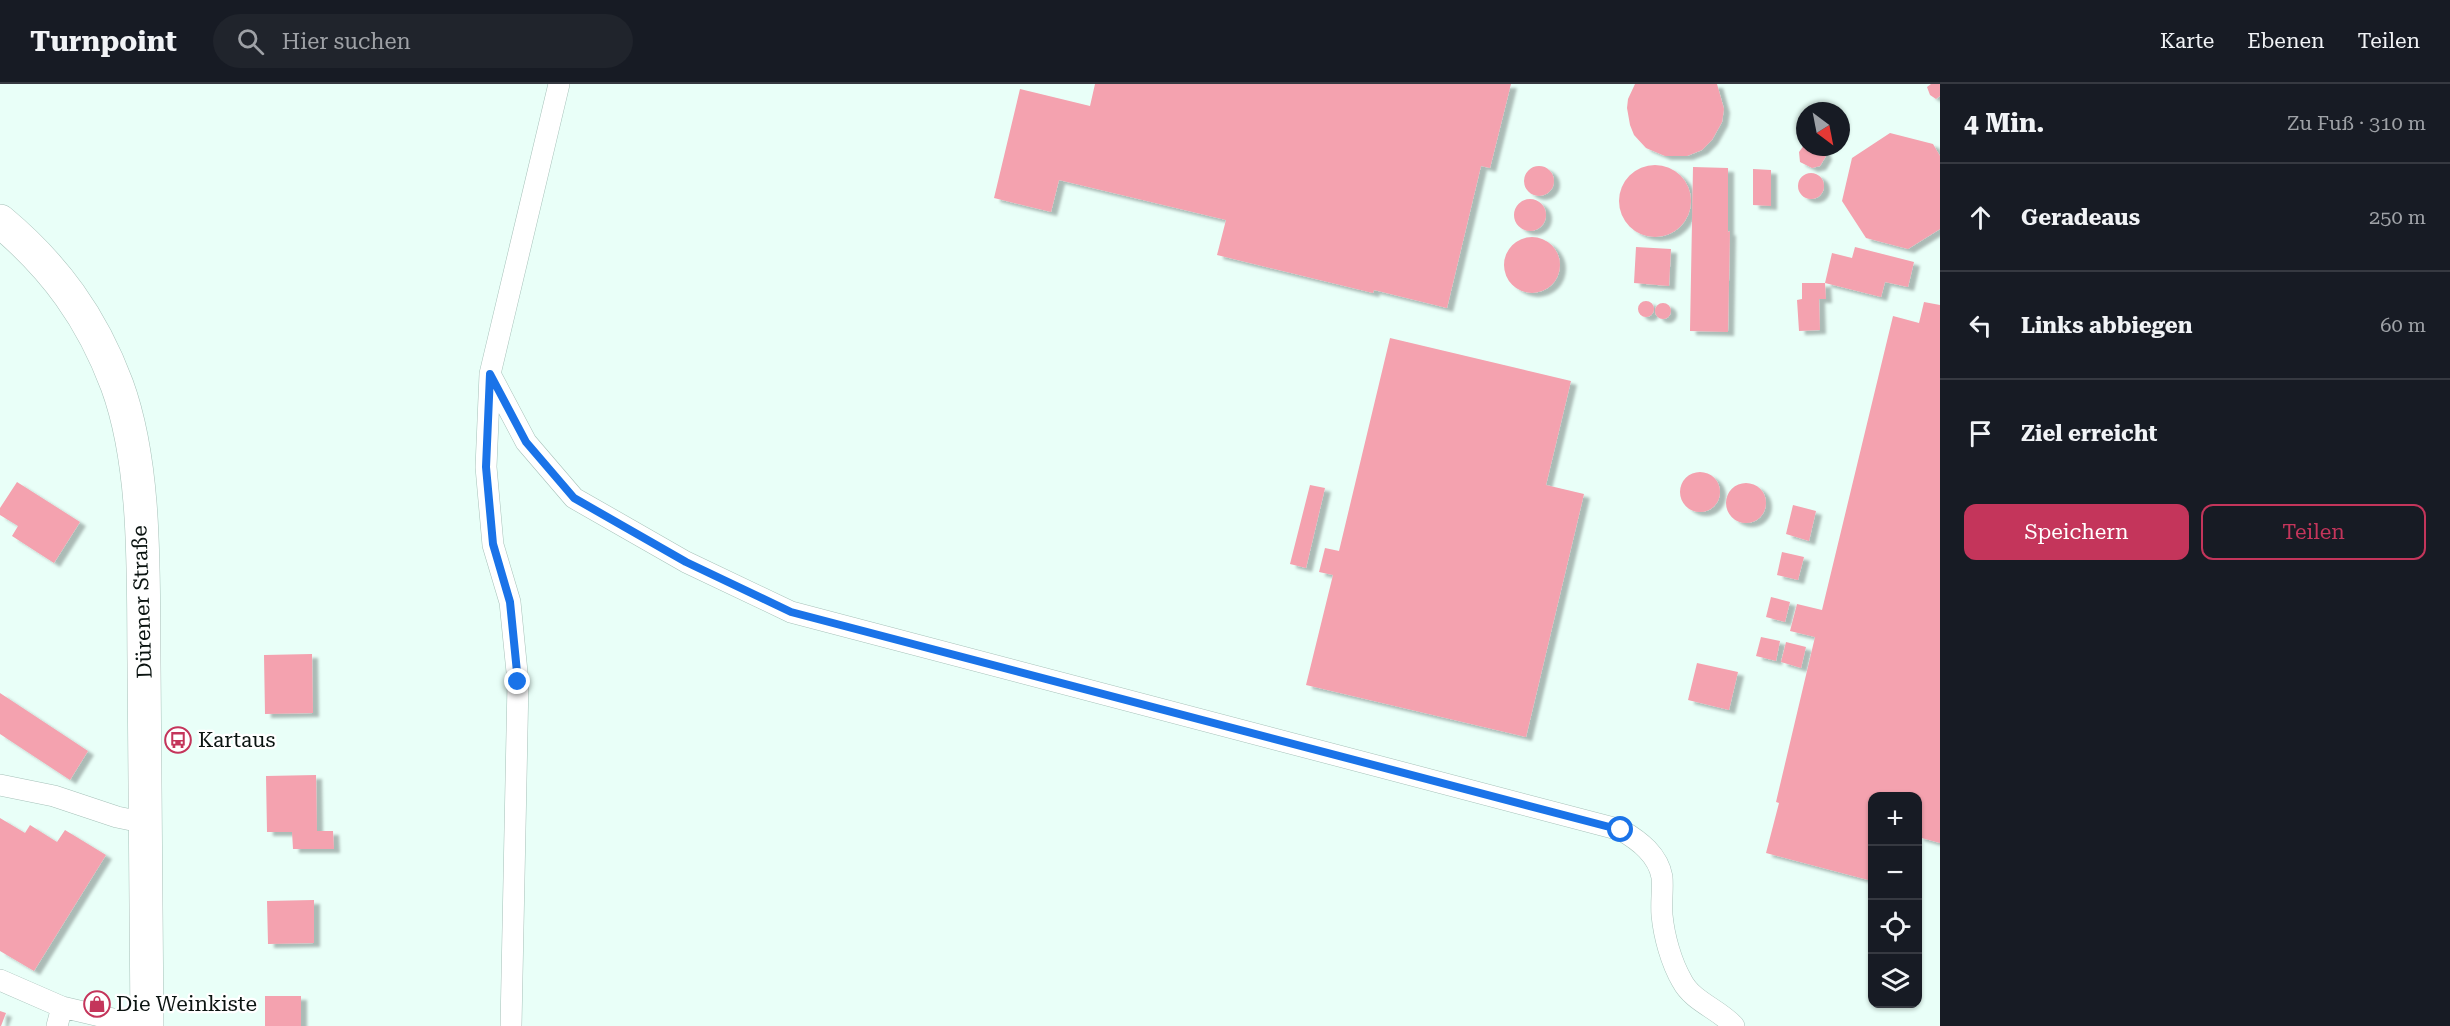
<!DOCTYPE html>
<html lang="de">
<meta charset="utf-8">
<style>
body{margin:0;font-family:"Roboto Serif",serif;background:#20242c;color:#f1f3f6}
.controls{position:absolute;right:18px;bottom:18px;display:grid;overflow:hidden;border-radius:12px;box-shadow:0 2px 4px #0004}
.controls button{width:54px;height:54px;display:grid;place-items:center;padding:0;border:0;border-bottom:2px solid #363941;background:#171b24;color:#f1f3f6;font:30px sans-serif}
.compass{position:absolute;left:1796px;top:18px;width:54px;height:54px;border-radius:50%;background:#171b24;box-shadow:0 2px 4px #0004;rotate:148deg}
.stop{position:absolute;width:18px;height:18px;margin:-14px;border:4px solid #1a73e8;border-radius:50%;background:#fff}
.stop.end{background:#1a73e8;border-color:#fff;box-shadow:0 2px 6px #0008}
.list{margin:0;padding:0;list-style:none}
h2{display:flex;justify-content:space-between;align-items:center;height:78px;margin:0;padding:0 24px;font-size:26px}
h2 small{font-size:20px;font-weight:400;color:#9ea1a6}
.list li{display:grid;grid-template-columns:39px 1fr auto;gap:18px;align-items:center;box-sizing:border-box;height:108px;padding:0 24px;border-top:2px solid #363941}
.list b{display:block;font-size:22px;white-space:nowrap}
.list em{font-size:20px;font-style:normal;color:#9ea1a6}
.actions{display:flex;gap:12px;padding:18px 24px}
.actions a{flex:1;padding:14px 0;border:2px solid #c4355b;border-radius:12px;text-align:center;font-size:21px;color:#c4355b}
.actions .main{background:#c4355b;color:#fff}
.icon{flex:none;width:33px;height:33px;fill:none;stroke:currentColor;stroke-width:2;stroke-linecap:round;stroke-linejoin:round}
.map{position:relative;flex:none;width:1940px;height:942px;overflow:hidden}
header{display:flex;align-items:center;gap:36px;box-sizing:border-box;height:84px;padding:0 30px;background:#171b24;border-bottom:2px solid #363941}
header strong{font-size:28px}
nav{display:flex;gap:33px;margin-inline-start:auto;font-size:21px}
.search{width:420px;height:54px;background:#20242c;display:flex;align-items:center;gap:15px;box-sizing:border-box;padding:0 21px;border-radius:33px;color:#9ea1a6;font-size:22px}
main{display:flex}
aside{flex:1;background:#171b24}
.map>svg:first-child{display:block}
</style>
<header>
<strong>Turnpoint</strong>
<div class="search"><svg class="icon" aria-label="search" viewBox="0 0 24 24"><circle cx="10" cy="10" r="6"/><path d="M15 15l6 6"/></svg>Hier suchen</div>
<nav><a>Karte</a><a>Ebenen</a><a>Teilen</a></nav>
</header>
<main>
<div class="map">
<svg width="1940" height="942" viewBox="0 0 1940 942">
<defs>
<filter id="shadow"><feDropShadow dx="6" dy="4" stdDeviation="1.5" flood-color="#0004"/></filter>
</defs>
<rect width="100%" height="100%" fill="#e9fff8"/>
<path fill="#f4a2af" filter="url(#shadow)" d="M 1095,0 L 1511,0 L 1490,84 L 1481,82 L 1447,224 L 1374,206 L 1373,209 L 1217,171 L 1226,136 L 1059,96 L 1051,128 L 994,114 L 1020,5 L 1090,22 Z
M 1717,0 L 1724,25 L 1722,38 L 1712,56 L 1702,66 L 1687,72 L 1665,72 L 1646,64 L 1634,51 L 1630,41 L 1627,24 L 1628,15 L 1635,0 Z
M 1931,0 L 1940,0 L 1940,12 L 1936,15 L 1930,11 L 1927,3 Z
M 1805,30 L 1805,51 L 1799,42 L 1801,35 Z
M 1890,49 L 1933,60 L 1940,72 L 1940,145 L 1908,165 L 1866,154 L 1842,117 L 1852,74 Z
M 1805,60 L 1805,63 L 1823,64 L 1826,72 L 1820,82 L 1812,84 L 1800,78 L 1799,68 Z
M1619 117a36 36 0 1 1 72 0a36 36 0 1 1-72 0Z
M1524 97a15 15 0 1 1 30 0a15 15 0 1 1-30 0Z
M 1693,83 L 1728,84 L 1728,148 L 1730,147 L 1728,248 L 1690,247 Z
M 1753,85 L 1771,86 L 1771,122 L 1753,121 Z
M1798 102a13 13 0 1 1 26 0a13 13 0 1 1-26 0Z
M1514 131a16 16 0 1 1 32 0a16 16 0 1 1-32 0Z
M1504 181a28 28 0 1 1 56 0a28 28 0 1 1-56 0Z
M 1636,163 L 1671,165 L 1669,202 L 1634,199 Z
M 1855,163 L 1914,178 L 1908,203 L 1885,198 L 1881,213 L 1825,199 L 1832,169 L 1852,174 Z
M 1802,199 L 1825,199 L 1826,215 L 1819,215 L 1820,246 L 1799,247 L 1797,216 L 1802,215 Z
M1638 225a8 8 0 1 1 16 0a8 8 0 1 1-16 0Z
M 1924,218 L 1940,221 L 1940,759 L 1918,753 L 1918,712 L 1872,712 L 1872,797 L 1766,769 L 1779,719 L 1776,718 L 1815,553 L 1790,547 L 1797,520 L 1822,526 L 1893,232 L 1919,239 Z
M1655 227a8 8 0 1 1 16 0a8 8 0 1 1-16 0Z
M 1390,254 L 1571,297 L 1546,401 L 1584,410 L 1526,653 L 1306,601 L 1333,491 L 1319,488 L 1325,464 L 1339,467 Z
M1680 408a20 20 0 1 1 40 0a20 20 0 1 1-40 0Z
M 17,398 L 80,438 L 54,479 L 12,452 L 18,442 L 0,431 L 0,424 Z
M1726 419a20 20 0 1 1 40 0a20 20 0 1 1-40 0Z
M 1310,401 L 1325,404 L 1306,484 L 1290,480 Z
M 1793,421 L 1816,427 L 1809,457 L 1786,450 Z
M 1782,468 L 1804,473 L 1798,496 L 1777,491 Z
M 1771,513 L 1790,518 L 1785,538 L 1766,533 Z
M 1761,553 L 1780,557 L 1776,577 L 1756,572 Z
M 1786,558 L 1806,563 L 1801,584 L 1781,578 Z
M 312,570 L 313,629 L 265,630 L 264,571 Z
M 1697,579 L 1738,588 L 1729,626 L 1688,616 Z
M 0,609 L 88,667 L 70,696 L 0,650 Z
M 316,691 L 317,747 L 333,747 L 334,765 L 293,765 L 292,748 L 267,748 L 266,692 Z
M 0,734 L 25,749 L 30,741 L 57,758 L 65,746 L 106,771 L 34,887 L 0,867 Z
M 314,816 L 314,859 L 268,860 L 267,817 Z
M 265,912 L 301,912 L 301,942 L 265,942 Z
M 0,927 L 6,929 L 1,942 L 0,942 Z"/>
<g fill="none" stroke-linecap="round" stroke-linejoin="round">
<g stroke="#a6c1b9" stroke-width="22">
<path id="lane" d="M 490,290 L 526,358 L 574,414 L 686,478 L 791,528 L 1621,746 C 1640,757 1658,771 1662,793 C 1663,806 1661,818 1662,831 C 1664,852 1671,878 1682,897 C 1693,918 1719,925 1734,942
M 0,701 L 54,712 L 117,733 L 146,739
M 0,896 L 62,923 L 57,942
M 62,923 L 117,936 L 147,934
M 511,942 L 518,598 L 510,518 L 493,461 L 486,383 L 490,290 L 559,0"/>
</g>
<g stroke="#a6c1b9" stroke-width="34">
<path id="secondary" d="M 0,137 C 55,183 92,234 117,301 C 147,383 143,492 144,579 C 146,700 147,821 147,942"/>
</g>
<use href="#lane" stroke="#fff" stroke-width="21"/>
<use href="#secondary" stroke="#fff" stroke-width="33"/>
</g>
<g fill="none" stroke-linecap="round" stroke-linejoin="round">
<path stroke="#1a73e8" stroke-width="8" d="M 518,598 L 510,518 L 493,460 L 486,383 L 490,290 L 526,358 L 574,414 L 686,478 L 791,528 L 1621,746"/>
</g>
<defs>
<g id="bus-ring" transform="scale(1.35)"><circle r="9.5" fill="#fff" stroke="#c4355b" stroke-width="1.5"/><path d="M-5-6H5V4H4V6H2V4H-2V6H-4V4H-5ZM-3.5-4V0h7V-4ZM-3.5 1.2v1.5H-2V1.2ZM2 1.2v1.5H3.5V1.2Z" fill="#c4355b"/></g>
<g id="shop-ring" transform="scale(1.35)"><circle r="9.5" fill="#fff" stroke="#c4355b" stroke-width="1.5"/><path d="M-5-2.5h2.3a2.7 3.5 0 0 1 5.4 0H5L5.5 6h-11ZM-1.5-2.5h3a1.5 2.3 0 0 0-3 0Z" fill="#c4355b"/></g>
</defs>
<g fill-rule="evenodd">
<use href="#bus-ring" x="178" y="656"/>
<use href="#shop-ring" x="97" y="920"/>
</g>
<g text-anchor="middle" stroke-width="4.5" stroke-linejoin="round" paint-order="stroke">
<g font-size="21" fill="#0b1411" stroke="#fff">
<text transform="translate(142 518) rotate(-92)" y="7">Dürener Straße</text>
</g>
<g font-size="21" fill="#0b1411" stroke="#fff" text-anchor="start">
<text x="198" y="663">Kartaus</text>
<text x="116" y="927">Die Weinkiste</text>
</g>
</g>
</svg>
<div class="controls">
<button>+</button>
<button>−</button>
<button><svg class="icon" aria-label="locate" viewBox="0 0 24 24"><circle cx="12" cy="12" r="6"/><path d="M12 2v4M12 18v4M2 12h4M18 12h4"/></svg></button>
<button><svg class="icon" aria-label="layers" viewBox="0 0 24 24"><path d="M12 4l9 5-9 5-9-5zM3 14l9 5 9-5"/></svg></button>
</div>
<svg class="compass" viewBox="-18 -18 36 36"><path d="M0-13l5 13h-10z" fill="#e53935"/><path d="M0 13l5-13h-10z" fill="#9ea1a6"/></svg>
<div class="stop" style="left:1621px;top:746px"></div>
<div class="stop end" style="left:518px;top:598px"></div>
</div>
<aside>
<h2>4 Min.<small>Zu Fuß · 310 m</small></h2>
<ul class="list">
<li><svg class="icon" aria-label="ahead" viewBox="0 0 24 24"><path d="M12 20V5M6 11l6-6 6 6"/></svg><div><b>Geradeaus</b></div><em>250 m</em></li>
<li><svg class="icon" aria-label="left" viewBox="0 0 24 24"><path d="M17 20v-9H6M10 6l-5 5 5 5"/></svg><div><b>Links abbiegen</b></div><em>60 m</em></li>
<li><svg class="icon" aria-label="arrive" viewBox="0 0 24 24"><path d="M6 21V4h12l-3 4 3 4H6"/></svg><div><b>Ziel erreicht</b></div></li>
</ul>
<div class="actions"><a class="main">Speichern</a><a>Teilen</a></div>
</aside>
</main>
